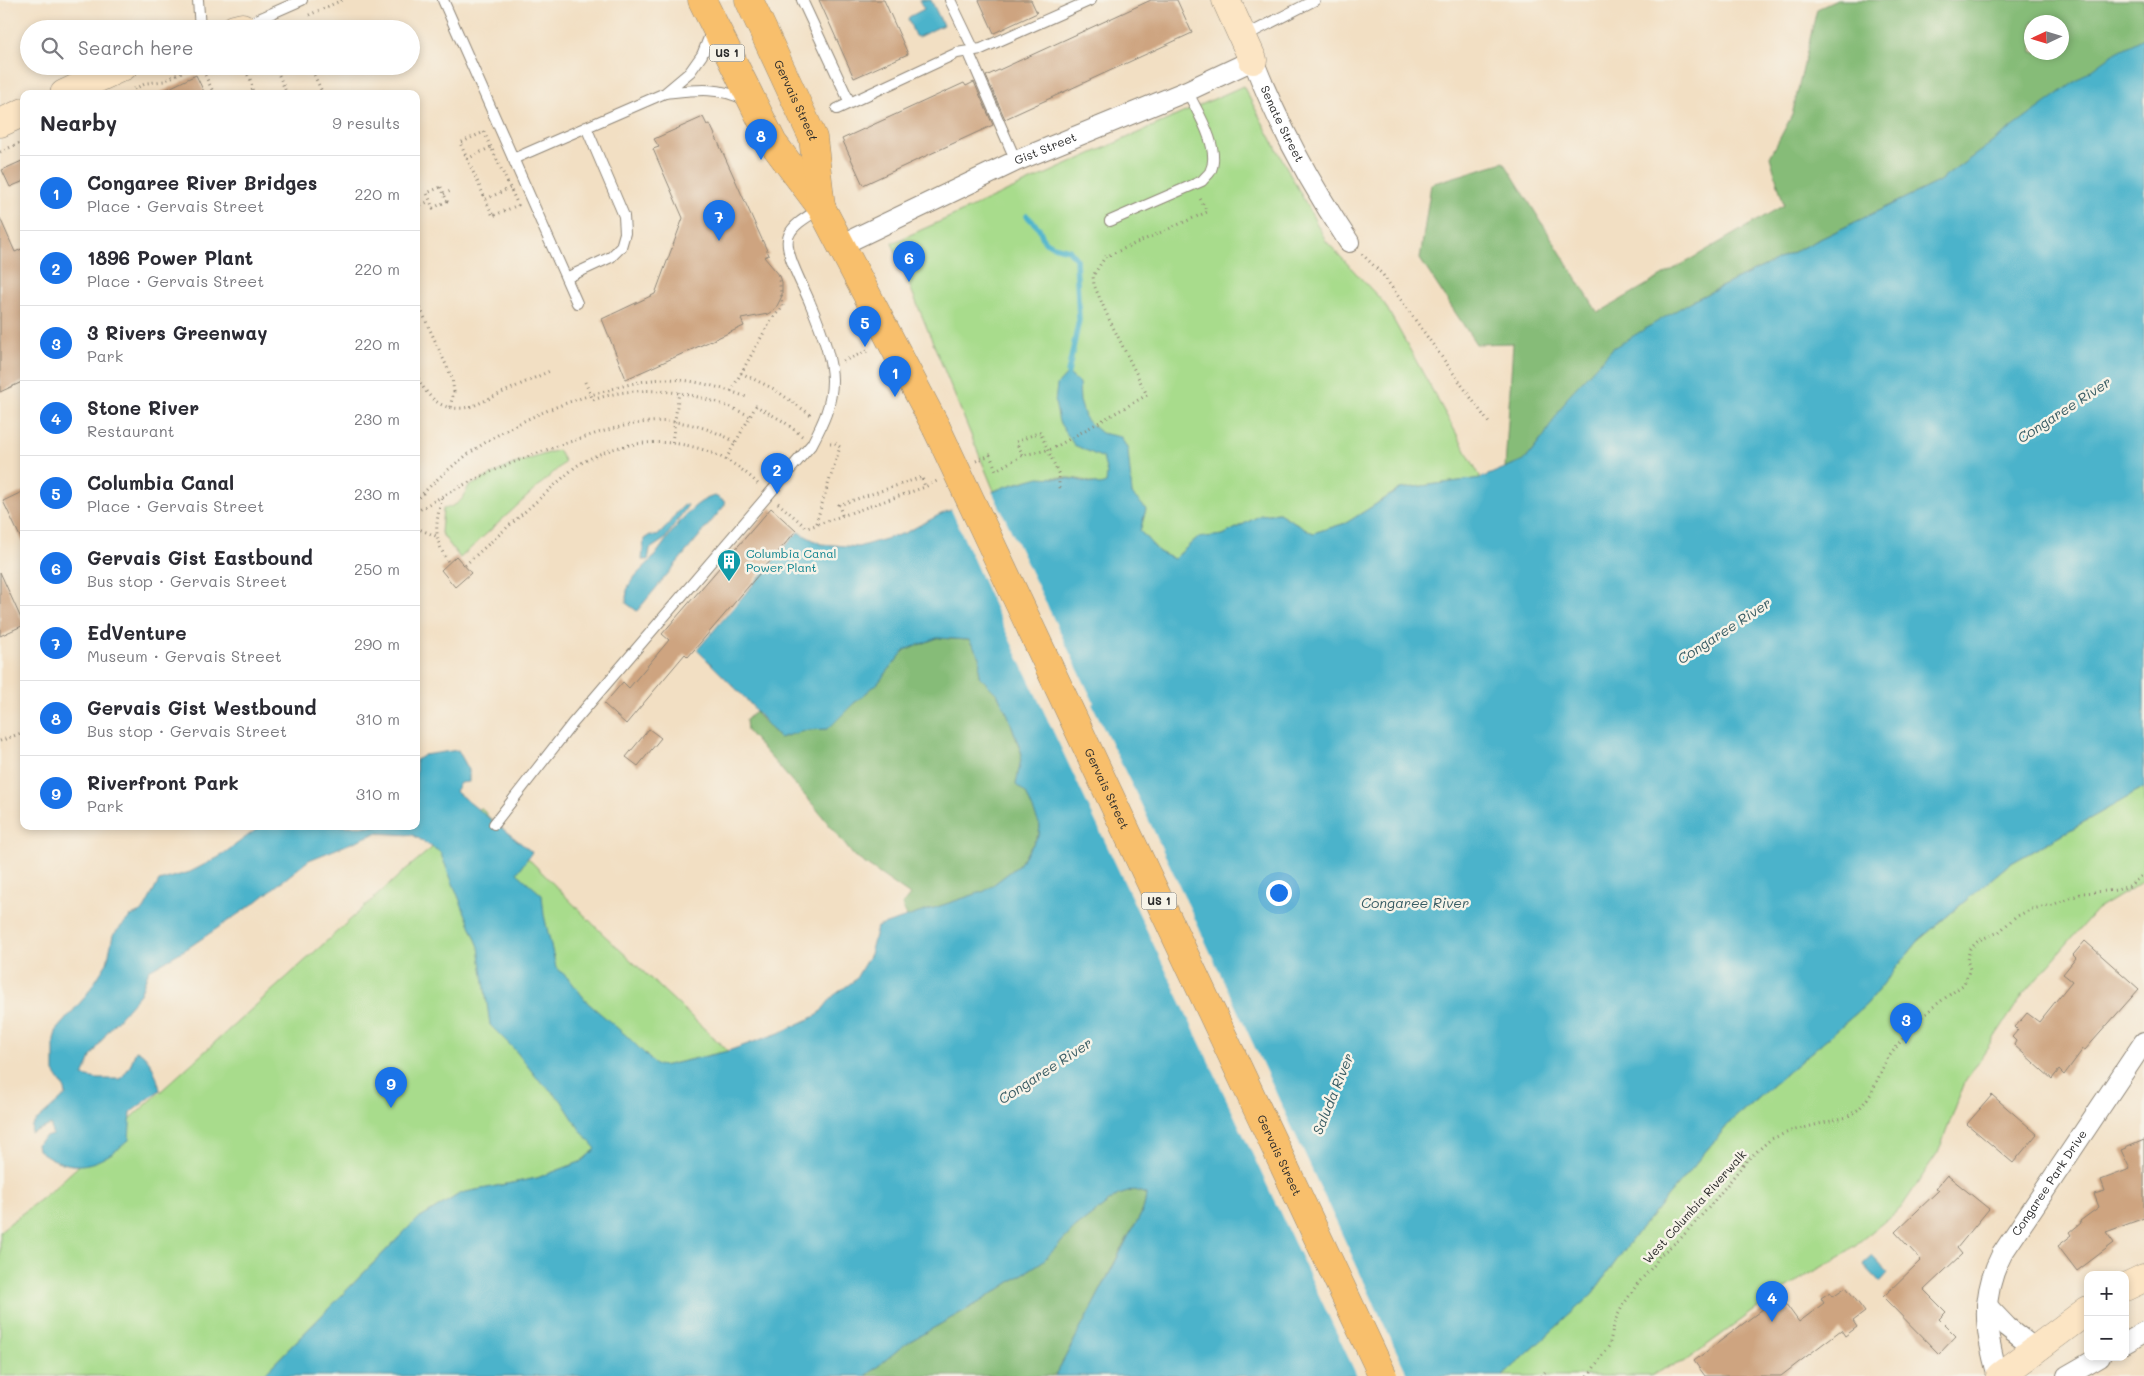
<!DOCTYPE html>
<meta charset="utf-8">
<style>
body{margin:0;font-family:Mali,sans-serif;background:#f2f2f3;color:#2b2b33}
.controls{position:absolute;right:15px;bottom:15px;display:grid;overflow:hidden;border-radius:10px;box-shadow:0 2px 8px #0003}
.controls button{width:45px;height:45px;display:grid;place-items:center;padding:0;border:0;border-bottom:1px solid #e1e1e2;background:#fff;color:#2b2b33;font:25px sans-serif}
.compass{position:absolute;left:2024px;top:15px;width:45px;height:45px;border-radius:50%;background:#fff;box-shadow:0 2px 8px #0003;rotate:266deg}
.you{position:absolute;left:1278px;top:892px;width:18px;height:18px;margin:-12px;border:4px solid #fff;border-radius:50%;background:#1a73e8;box-shadow:0 0 0 8px #1a73e833}
.badge{display:grid;place-items:center;width:32px;height:32px;border-radius:50%;background:#1a73e8;color:#fff;font-size:16px;font-weight:700}
.pin{position:absolute;translate:-50% -41px;filter:drop-shadow(0 1px 2px #0008)}
.pin::after{content:'';position:absolute;top:26px;width:18px;height:15px;background:inherit;clip-path:polygon(0 0,100% 0,50% 100%)}
.list{margin:0;padding:0;list-style:none}
h2{display:flex;justify-content:space-between;align-items:center;height:65px;margin:0;padding:0 20px;font-size:21px}
h2 small{font-size:16px;font-weight:400;color:#7c7c81}
.list li{display:grid;grid-template-columns:32px 1fr auto;gap:15px;align-items:center;box-sizing:border-box;height:75px;padding:0 20px;border-top:1px solid #e1e1e2}
.list b{display:block;font-size:19px;white-space:nowrap}
.list p{margin:0;font-size:16px;white-space:nowrap;color:#7c7c81}
.list em{font-size:16px;font-style:normal;color:#7c7c81}
.icon{flex:none;width:28px;height:28px;fill:none;stroke:currentColor;stroke-width:2;stroke-linecap:round;stroke-linejoin:round}
.map{position:relative;flex:none;width:2144px;height:1376px;overflow:hidden}
.search{position:absolute;background:#fff;box-shadow:0 2px 8px #0003;left:20px;top:20px;width:400px;height:55px;display:flex;align-items:center;gap:12px;box-sizing:border-box;padding:0 18px;border-radius:28px;color:#7c7c81;font-size:19px}
.panel{position:absolute;background:#fff;box-shadow:0 2px 8px #0003;left:20px;top:90px;width:400px;height:740px;border-radius:10px}
.map>svg:first-child{display:block}
</style>
<div class="map">
<svg width="2144" height="1376" viewBox="0 0 2144 1376">
<rect width="100%" height="100%" fill="#f7f3e8"/>
<filter id="ink" filterUnits="userSpaceOnUse"><feTurbulence type="fractalNoise" baseFrequency=".02" numOctaves="2"/><feDisplacementMap in="SourceGraphic" scale="10" xChannelSelector="R" yChannelSelector="G"/><feConvolveMatrix kernelMatrix="1 2 1 2 8 2 1 2 1" color-interpolation-filters="sRGB"/></filter>
<filter id="wash" filterUnits="userSpaceOnUse"><feTurbulence type="fractalNoise" baseFrequency=".0096" numOctaves="4" result="noise"/><feDisplacementMap in="SourceGraphic" scale="20" xChannelSelector="R" yChannelSelector="G"/><feGaussianBlur stdDeviation="1.12" result="paint"/><feColorMatrix in="noise" values="0 0 0 0 0 0 0 0 0 0 0 0 0 0 0 0 0 1.4 0 .05"/><feComposite in="paint" operator="in"/></filter>
<g filter="url(#wash)">
<rect width="100%" height="100%" fill="#f2dfc3"/>
<path fill="#a8dc8c" stroke="#6a845c" d="M 1243,86 L 1326,241 L 1384,303 L 1481,478 L 1400,489 L 1346,523 L 1313,533 L 1279,513 L 1261,515 L 1223,535 L 1197,538 L 1174,559 L 1159,552 L 1140,531 L 1146,509 C 1131,502 1116,492 1101,486 C 1067,471 1027,477 994,491 L 892,243 Z
M 558,450 L 565,462 L 460,558 L 441,533 L 443,509 C 456,506 464,501 468,487 L 511,465 Z
M 2144,788 L 2144,881 L 2096,910 L 2022,996 L 1965,1082 L 1938,1153 L 1901,1208 L 1843,1255 L 1785,1288 L 1684,1362 L 1664,1368 L 1651,1376 L 1503,1376 L 1592,1294 L 1636,1234 L 1732,1120 L 1866,1005 L 1920,939 L 2008,865 Z
M 481,807 L 494,824 L 603,934 L 728,1051 L 663,1066 L 628,1124 L 580,1162 L 537,1178 L 461,1193 L 414,1222 L 262,1376 L 0,1376 L 0,1231 L 53,1189 L 404,871 Z"/>
<path fill="#86bc78" stroke="#587452" fill-rule="evenodd" d="M 1837,0 L 2144,0 L 2144,38 L 2113,55 L 1938,182 L 1692,301 L 1544,436 L 1526,459 L 1505,468 L 1513,343 L 1476,344 L 1420,259 L 1431,184 L 1504,162 L 1598,313 L 1784,205 L 1770,157 L 1792,115 L 1817,9 ZM 2032,22 L 2062,22 L 2062,52 L 2032,52 Z
M 937,638 L 969,640 L 980,657 L 979,676 L 998,695 L 1008,715 L 1022,755 L 1016,784 L 1026,792 L 1040,825 L 1039,834 L 1019,865 L 985,891 L 907,917 L 902,905 L 910,895 L 854,856 L 815,807 L 747,731 L 746,720 L 755,712 L 779,738 L 807,730 L 828,729 L 853,704 L 878,683 L 905,650 Z
M 1135,1190 L 1146,1194 C 1145,1215 1134,1224 1125,1242 C 1102,1288 1079,1332 1055,1376 L 866,1376 L 905,1344 L 978,1303 L 1043,1261 L 1075,1228 L 1118,1195 Z"/>
<path fill="#4cb3cb" stroke="#3c6f7b" d="M 919,0 L 931,0 L 943,25 L 918,37 L 915,36 L 908,19 L 909,17 L 924,9 Z
M 2144,38 L 2144,788 L 2008,865 L 1920,939 L 1866,1005 L 1732,1120 L 1636,1234 L 1592,1294 L 1503,1376 L 1055,1376 C 1079,1332 1102,1288 1125,1243 C 1134,1224 1145,1215 1146,1194 L 1135,1190 L 1118,1195 L 1075,1228 L 1043,1261 L 978,1303 L 905,1344 L 866,1376 L 262,1376 L 414,1222 L 461,1193 L 537,1178 L 580,1162 L 596,1149 L 580,1130 L 561,1100 L 537,1078 L 515,1050 L 490,1025 L 479,947 L 440,852 L 413,835 L 376,833 L 309,860 L 256,902 L 188,948 L 149,970 L 140,994 L 108,1031 L 91,1057 L 83,1076 L 97,1079 L 121,1079 L 130,1066 L 136,1050 C 150,1055 157,1076 160,1090 L 131,1112 L 129,1140 C 99,1166 73,1176 38,1150 L 37,1144 L 45,1137 L 52,1135 L 51,1125 L 31,1133 L 32,1125 L 66,1095 L 65,1089 L 54,1072 L 54,1039 L 57,1029 L 85,997 L 107,963 L 113,935 L 131,916 L 143,911 L 159,881 L 190,872 L 219,857 L 261,826 L 416,826 L 416,760 L 424,755 L 458,750 L 469,770 L 469,782 L 460,783 L 455,791 L 532,852 L 517,873 L 542,895 L 544,915 L 556,967 L 570,980 L 588,1003 L 628,1037 L 655,1064 L 663,1066 L 728,1051 L 779,1033 L 818,1015 L 833,996 L 855,980 L 870,954 L 877,927 L 985,891 L 1019,865 L 1039,835 L 1040,826 L 1026,793 L 1016,785 L 1022,754 L 1008,715 L 998,695 L 979,676 L 980,657 L 969,640 L 937,638 L 905,650 L 878,683 L 853,704 L 828,729 L 807,730 L 779,738 L 746,699 L 697,650 L 798,532 L 821,544 L 858,547 L 905,533 L 939,515 L 1004,487 L 1039,477 L 1073,479 L 1100,485 L 1106,483 L 1107,473 L 1103,458 L 1074,445 L 1059,422 L 1055,402 L 1057,385 L 1068,373 L 1079,383 L 1080,401 L 1086,420 L 1101,433 L 1121,437 L 1128,450 L 1132,494 L 1146,509 L 1140,531 L 1159,552 L 1174,559 L 1197,538 L 1223,535 L 1261,515 L 1279,513 L 1313,533 L 1346,523 L 1400,489 L 1481,478 L 1526,459 L 1544,436 L 1569,395 L 1613,348 L 1692,301 L 1938,182 L 2113,54 Z
M 715,496 L 724,501 L 725,505 L 637,611 L 626,603 C 627,597 626,592 628,587 C 634,575 644,568 653,558 C 669,538 689,501 715,496 Z
M 686,504 L 688,505 L 665,539 L 650,549 L 648,560 L 642,560 L 644,539 L 650,535 L 657,536 C 669,527 674,512 686,504 Z
M 1872,1256 L 1888,1273 L 1880,1282 L 1863,1264 Z"/>
<path fill="#f2dfc3" d="M 991,489 L 1094,703 L 1092,704 L 1143,808 L 1408,1376 L 1357,1376 L 995,608 L 950,507 Z"/>
<g fill="none" stroke-linecap="round" stroke-linejoin="round">
<path stroke="#4cb3cb" stroke-width="5.5" d="M 1027,216 L 1039,228 L 1044,241 L 1053,246 L 1069,250 L 1076,259 L 1079,320 L 1068,373"/>
</g>
<g id="blocks">
<path fill="#cea480" d="M 819,0 L 884,0 L 908,54 L 854,78 Z
M 979,0 L 1031,0 L 1037,13 L 994,33 Z
M 1151,0 L 1177,0 L 1192,33 L 1005,119 L 986,76 Z
M 196,75 L 205,94 L 157,94 Z
M 974,82 L 993,125 L 863,185 L 842,139 L 964,83 L 966,86 Z
M 703,117 L 707,125 L 710,124 L 769,255 L 764,257 L 780,276 L 782,282 L 782,296 L 776,308 L 768,314 L 741,319 L 744,326 L 626,379 L 602,319 L 655,294 L 683,218 L 653,149 L 659,147 L 654,139 Z
M 24,160 L 24,181 L 10,187 L 2,170 Z
M 0,218 L 15,252 L 24,248 L 24,381 L 0,392 Z
M 24,491 L 24,545 L 3,501 Z
M 771,508 L 796,531 L 688,657 L 685,654 L 626,724 L 604,704 L 623,682 L 629,688 L 669,640 L 662,634 Z
M 456,556 L 471,573 L 455,587 L 441,570 Z
M 0,572 L 24,625 L 0,636 Z
M 649,729 L 661,738 L 638,766 L 626,757 Z
M 2085,941 L 2139,989 L 2085,1050 L 2083,1049 L 2064,1075 L 2059,1070 L 2052,1079 L 2014,1045 L 2016,1041 L 2012,1037 L 2018,1030 L 2015,1027 L 2027,1013 L 2039,1022 L 2072,981 L 2063,974 L 2076,958 L 2073,955 Z
M 1992,1095 L 2037,1134 L 2013,1163 L 1967,1124 Z
M 2144,1140 L 2144,1218 L 2106,1232 L 2114,1243 L 2077,1271 L 2058,1246 L 2072,1235 L 2070,1232 L 2081,1223 L 2080,1221 L 2099,1207 L 2094,1194 L 2105,1191 L 2101,1180 L 2130,1169 L 2121,1150 Z
M 1947,1175 L 1989,1209 L 1957,1248 L 1962,1254 L 1924,1290 L 1946,1312 L 1939,1319 L 1956,1336 L 1939,1354 L 1883,1297 L 1921,1260 L 1895,1232 L 1939,1190 L 1936,1188 Z
M 1846,1287 L 1865,1312 L 1853,1321 L 1857,1327 L 1845,1336 L 1841,1330 L 1781,1376 L 1705,1376 L 1694,1361 L 1780,1296 L 1799,1322 L 1824,1303 L 1821,1298 L 1830,1292 L 1833,1296 Z"/>
</g>
</g>
<g filter="url(#ink)">
<use href="#blocks" fill-opacity="0" stroke="#8e8577" stroke-width="1"/>
<g fill="none" stroke-linecap="round" stroke-linejoin="round">
<g stroke="#8e8577" stroke-width="12">
<path id="lane" d="M 198,0 L 200,29
M 443,0 L 577,303
M 802,0 L 850,103
M 950,0 L 974,50
M 243,26 L 302,0
M 1243,37 L 1315,0
M 968,51 L 1016,161
M 666,93 C 694,90 719,86 745,100
M 837,109 L 957,53 L 981,49 L 1091,0
M 513,159 L 665,93 L 690,72 L 702,55 L 712,30
M 1110,221 L 1202,181 C 1204,178 1208,175 1210,172 C 1222,150 1197,111 1187,91
M 566,278 L 611,257 L 621,247 L 625,233 L 624,216 L 586,127
M 494,824 L 572,724 L 812,444 C 823,423 832,405 832,380 C 832,358 819,324 810,303 C 804,287 782,250 789,235 C 794,223 811,215 821,208"/>
</g>
<g stroke="#8e8577" stroke-width="22">
<g id="street">
<path id="s1" d="M 841,245 L 1016,161 L 1187,91 L 1253,60 C 1278,124 1311,185 1349,242"/>
<path d="M 1987,1306 L 2007,1327 L 2035,1349"/>
<path d="M 2125,1343 L 2144,1332"/>
<path id="s2" d="M 1998,1376 C 1985,1332 1980,1296 2002,1254 L 2144,1042"/>
<path d="M 2067,1376 L 2100,1357"/>
</g>
</g>
<g stroke="#8e8577" stroke-width="29">
<path id="secondary" d="M 1226,0 L 1253,60
M 234,29 L 242,27
M 64,94 L 124,66
M 0,123 L 24,112
M 2125,1287 L 2144,1278
M 2000,1376 L 2088,1310"/>
</g>
<g stroke="#8e8577" stroke-width="29">
<g id="primary">
<path d="M 702,0 L 773,143 L 821,207 L 936,427"/>
<path id="s3" d="M 749,0 L 813,138 L 821,206"/>
</g>
</g>
<path stroke="#8e8577" stroke-width="3" stroke-dasharray="1 4" stroke-linecap="butt" d="M 309,15 L 342,0
M 282,29 L 290,23
M 201,66 L 214,94
M 243,66 L 251,81 L 253,94
M 275,66 L 287,94
M 310,66 L 323,94
M 134,89 L 147,83 L 164,81 L 193,66
M 484,132 L 518,205 L 493,216 L 460,143 Z
M 0,152 L 24,141
M 467,159 L 491,147
M 441,187 L 447,201 L 433,208 L 427,193 Z
M 444,194 L 453,190
M 486,199 L 510,188
M 421,205 L 430,201
M 1362,254 L 1383,275 L 1489,423
M 416,299 L 452,378 L 454,392 L 450,407
M 843,361 L 870,350
M 741,373 L 774,389 L 811,415
M 416,374 C 428,400 444,414 473,406 L 552,370
M 585,382 L 593,400 C 645,381 702,393 750,416
M 731,391 L 771,320 L 783,307 L 778,273
M 672,442 L 679,392
M 1023,455 L 1016,442 L 1040,432 L 1059,475 L 1059,490
M 726,459 L 756,406 L 783,421 L 802,436
M 976,461 L 990,455 L 996,470 L 1023,455 L 1052,449 L 1147,395 L 1108,317 L 1094,285 L 1093,276 L 1105,257 L 1207,212 L 1200,198
M 442,498 C 435,525 433,539 449,563
M 416,501 C 466,445 534,410 605,391 C 626,385 646,379 668,379 C 696,380 723,388 749,398
M 778,503 L 807,528 L 925,487 L 937,481
M 416,512 C 468,479 524,456 582,438 C 613,428 643,419 675,422 C 697,424 717,432 736,442
M 842,515 L 839,505 L 922,477 L 925,487
M 816,523 L 840,447 L 835,443 L 828,443
M 416,528 L 436,536
M 465,565 L 575,467 C 633,429 711,435 759,485
M 0,741 L 24,732
M 1541,1376 L 1545,1372
M 1588,1376 L 1609,1346 L 1615,1321 L 1622,1307 L 1638,1283 L 1655,1264 L 1659,1256 L 1681,1238 L 1710,1206 L 1747,1160 L 1771,1139 L 1791,1131 L 1847,1117 L 1859,1109 L 1871,1094 L 1887,1059 L 1909,1031 L 1933,1007 L 1964,984 L 1970,969 L 1967,960 L 1970,949 L 1979,940 L 1999,932 L 2015,917 L 2032,909 L 2052,905 L 2083,893 L 2117,890 L 2129,886 L 2144,874"/>
<use href="#lane" stroke="#fff" stroke-width="10"/>
<use href="#street" stroke="#fff" stroke-width="20"/>
<use href="#secondary" stroke="#fce5c4" stroke-width="28"/>
<use href="#primary" stroke="#f8bf6c" stroke-width="28"/>
<g stroke="#8e8577" stroke-width="29" stroke-linecap="butt">
<g id="primary-bridge">
<path id="s4" d="M 936,427 L 1383,1376"/>
</g>
</g>
<use href="#primary-bridge" stroke="#f8bf6c" stroke-width="28"/>
</g>
</g>
<defs>
<g id="building-pin" transform="scale(1.25)"><path d="M0 17L-7.5 6A9.5 9.5 0 1 1 7.5 6Z" fill="#0f9aa8" stroke="#f7f3e8"/><path d="M-4-6H4V6H1V3H-1V6H-4ZM-2.5-4.3h1.7v1.8h-1.7ZM.8-4.3h1.7v1.8H.8ZM-2.5-1h1.7V.8h-1.7ZM.8-1h1.7V.8H.8Z" fill="#fff"/></g>
</defs>
<g fill-rule="evenodd">
<use href="#building-pin" x="729" y="561"/>
</g>
<g text-anchor="middle" stroke-width="5" stroke-linejoin="round" paint-order="stroke">
<g fill="#f7f3e8" stroke="#686764" stroke-width="1">
<rect x="709.5" y="44.5" width="35" height="17" rx="4"/>
<rect x="1141.5" y="892.5" width="35" height="17" rx="4"/>
</g>
<g font-size="11" font-weight="bold" fill="#2b2b2b">
<text x="727" y="57">US 1</text>
<text x="1159" y="905">US 1</text>
</g>
<g font-size="12" fill="#2b2b2b" stroke="#f7f3e8">
<text dy="4" stroke="none"><textPath href="#s3" startOffset="111">Gervais Street</textPath></text>
<text dy="4" stroke="none"><textPath href="#s1" startOffset="522">Senate Street</textPath></text>
<text dy="4" stroke="none"><textPath href="#s1" startOffset="226">Gist Street</textPath></text>
<text dy="4" stroke="none"><textPath href="#s4" startOffset="400">Gervais Street</textPath></text>
<text dy="4" stroke="none"><textPath href="#s4" startOffset="805">Gervais Street</textPath></text>
<text dy="4" stroke="none"><textPath href="#s2" startOffset="211">Congaree Park Drive</textPath></text>
<text transform="translate(1695 1207) rotate(-48)" y="4">West Columbia Riverwalk</text>
</g>
<g font-size="12" fill="#0d838f" stroke="#f7f3e8" text-anchor="start">
<text x="746" y="558">Columbia Canal<tspan x="746" dy="14">Power Plant</tspan></text>
</g>
<g font-size="14" font-style="italic" fill="#375b63" stroke="#f7f3e8">
<text transform="translate(2064 410) rotate(-33)" y="5">Congaree River</text>
<text transform="translate(1724 631) rotate(-33)" y="5">Congaree River</text>
<text x="1415" y="908">Congaree River</text>
<text transform="translate(1045 1071) rotate(-33)" y="5">Congaree River</text>
<text transform="translate(1333 1094) rotate(-68)" y="5">Saluda River</text>
</g>
</g>
</svg>
<div class="controls">
<button>+</button>
<button>−</button>
</div>
<svg class="compass" viewBox="-18 -18 36 36"><path d="M0-13l5 13h-10z" fill="#e53935"/><path d="M0 13l5-13h-10z" fill="#7c7c81"/></svg>
<div class="you"></div>
<div class="pin badge" style="left:895px;top:397px">1</div>
<div class="pin badge" style="left:777px;top:494px">2</div>
<div class="pin badge" style="left:1906px;top:1044px">3</div>
<div class="pin badge" style="left:1772px;top:1322px">4</div>
<div class="pin badge" style="left:865px;top:347px">5</div>
<div class="pin badge" style="left:909px;top:282px">6</div>
<div class="pin badge" style="left:719px;top:241px">7</div>
<div class="pin badge" style="left:761px;top:160px">8</div>
<div class="pin badge" style="left:391px;top:1108px">9</div>
<div class="search"><svg class="icon" aria-label="search" viewBox="0 0 24 24"><circle cx="10" cy="10" r="6"/><path d="M15 15l6 6"/></svg>Search here</div>
<section class="panel">
<h2>Nearby<small>9 results</small></h2>
<ul class="list">
<li><span class="badge">1</span><div><b>Congaree River Bridges</b><p>Place · Gervais Street</p></div><em>220 m</em></li>
<li><span class="badge">2</span><div><b>1896 Power Plant</b><p>Place · Gervais Street</p></div><em>220 m</em></li>
<li><span class="badge">3</span><div><b>3 Rivers Greenway</b><p>Park</p></div><em>220 m</em></li>
<li><span class="badge">4</span><div><b>Stone River</b><p>Restaurant</p></div><em>230 m</em></li>
<li><span class="badge">5</span><div><b>Columbia Canal</b><p>Place · Gervais Street</p></div><em>230 m</em></li>
<li><span class="badge">6</span><div><b>Gervais Gist Eastbound</b><p>Bus stop · Gervais Street</p></div><em>250 m</em></li>
<li><span class="badge">7</span><div><b>EdVenture</b><p>Museum · Gervais Street</p></div><em>290 m</em></li>
<li><span class="badge">8</span><div><b>Gervais Gist Westbound</b><p>Bus stop · Gervais Street</p></div><em>310 m</em></li>
<li><span class="badge">9</span><div><b>Riverfront Park</b><p>Park</p></div><em>310 m</em></li>
</ul>
</section>
</div>
